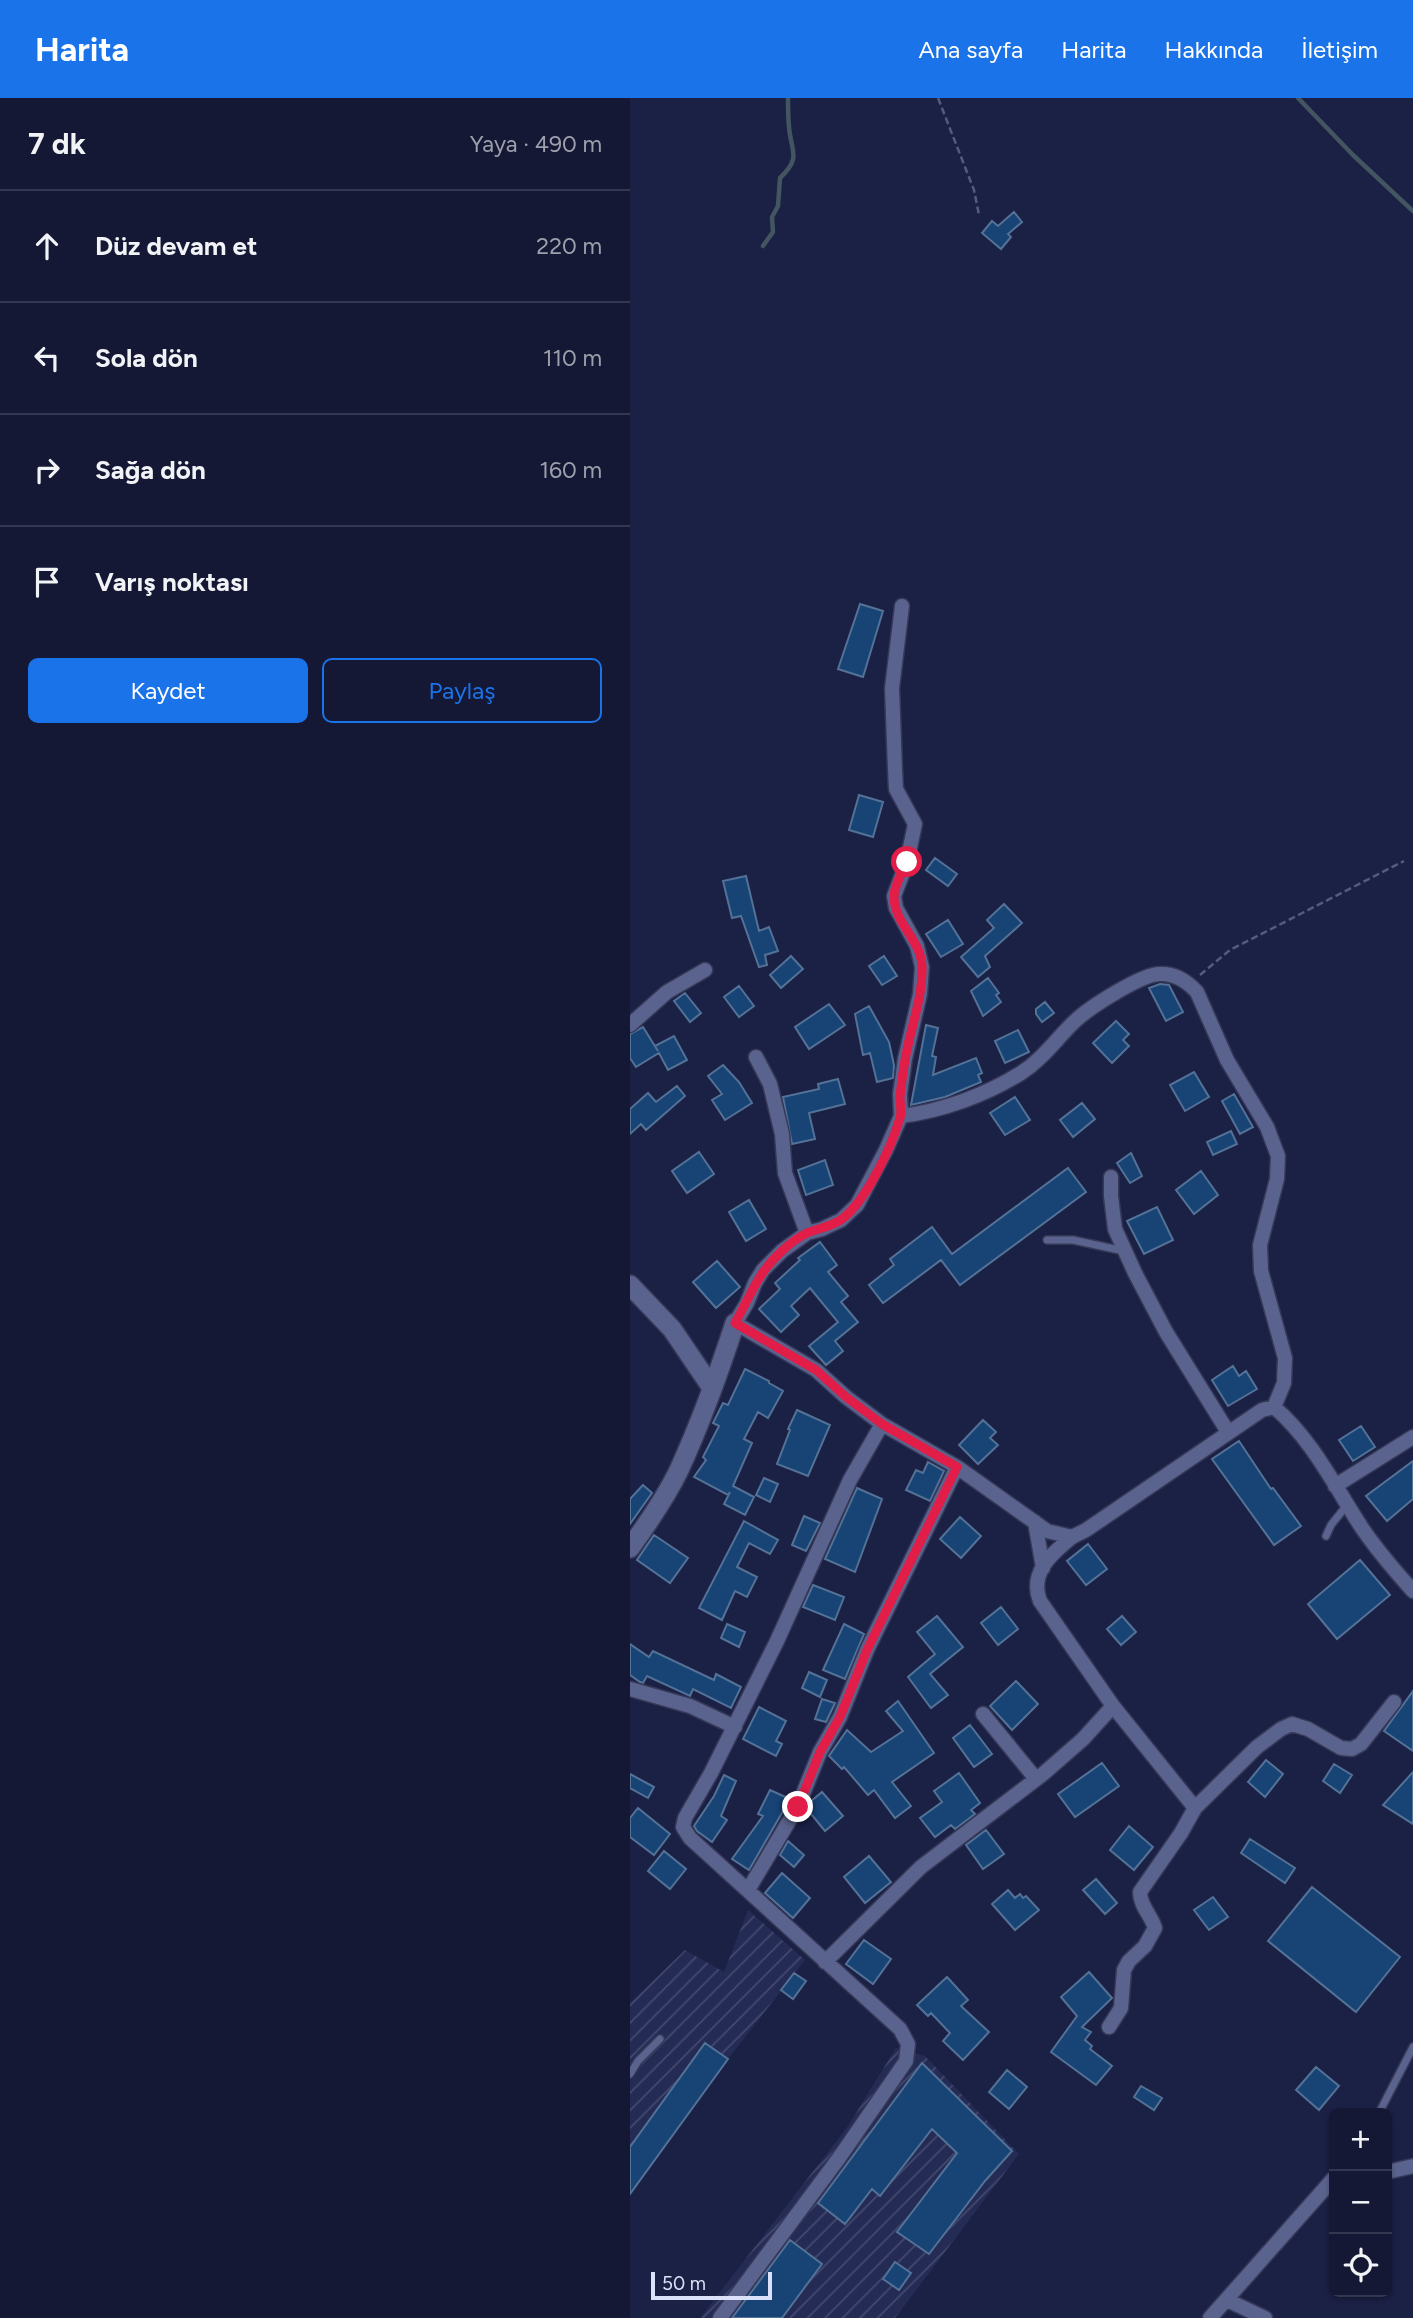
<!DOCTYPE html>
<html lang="tr">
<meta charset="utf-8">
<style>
body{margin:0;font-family:Figtree,sans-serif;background:#212540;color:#f1f3f6}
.controls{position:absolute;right:21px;bottom:21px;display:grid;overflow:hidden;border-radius:10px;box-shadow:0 2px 5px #0004}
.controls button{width:63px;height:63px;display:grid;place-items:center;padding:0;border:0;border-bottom:2px solid #33374f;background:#141834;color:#f1f3f6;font:35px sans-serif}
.scale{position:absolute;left:21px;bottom:18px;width:121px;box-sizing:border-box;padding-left:7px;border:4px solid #dbe1f9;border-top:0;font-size:19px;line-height:24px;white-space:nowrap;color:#dbe1f9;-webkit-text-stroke:5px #1b2045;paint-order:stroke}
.stop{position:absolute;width:21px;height:21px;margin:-16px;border:5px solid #e11d48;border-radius:50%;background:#fff}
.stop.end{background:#e11d48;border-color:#fff;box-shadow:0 2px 7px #0008}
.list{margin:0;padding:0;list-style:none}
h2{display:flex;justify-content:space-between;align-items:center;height:91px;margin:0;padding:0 28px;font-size:30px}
h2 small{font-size:23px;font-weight:400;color:#9da0ac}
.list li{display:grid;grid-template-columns:46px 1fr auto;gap:21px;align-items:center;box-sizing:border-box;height:112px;padding:0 28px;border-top:2px solid #33374f}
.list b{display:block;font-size:26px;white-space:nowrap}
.list em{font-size:23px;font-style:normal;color:#9da0ac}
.actions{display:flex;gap:14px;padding:21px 28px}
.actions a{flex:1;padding:16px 0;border:2px solid #1a73e8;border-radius:10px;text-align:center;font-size:24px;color:#1a73e8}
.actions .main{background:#1a73e8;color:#fff}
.icon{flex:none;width:38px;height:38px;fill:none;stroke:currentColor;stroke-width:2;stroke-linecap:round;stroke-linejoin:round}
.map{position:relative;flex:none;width:783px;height:2220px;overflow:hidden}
header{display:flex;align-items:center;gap:42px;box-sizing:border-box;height:98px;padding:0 35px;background:#1a73e8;color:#fff}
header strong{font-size:33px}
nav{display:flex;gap:38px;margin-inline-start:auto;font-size:24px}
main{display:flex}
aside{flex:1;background:#141834}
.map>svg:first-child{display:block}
</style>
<header>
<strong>Harita</strong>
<nav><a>Ana sayfa</a><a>Harita</a><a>Hakkında</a><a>İletişim</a></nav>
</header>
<main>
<aside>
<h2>7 dk<small>Yaya · 490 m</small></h2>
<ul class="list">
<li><svg class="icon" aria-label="ahead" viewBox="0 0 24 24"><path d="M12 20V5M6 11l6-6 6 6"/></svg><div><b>Düz devam et</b></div><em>220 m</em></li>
<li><svg class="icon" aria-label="left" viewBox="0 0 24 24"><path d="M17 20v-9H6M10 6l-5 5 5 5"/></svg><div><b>Sola dön</b></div><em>110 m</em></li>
<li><svg class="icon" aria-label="right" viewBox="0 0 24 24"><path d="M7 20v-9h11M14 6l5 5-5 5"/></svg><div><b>Sağa dön</b></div><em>160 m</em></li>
<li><svg class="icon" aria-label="arrive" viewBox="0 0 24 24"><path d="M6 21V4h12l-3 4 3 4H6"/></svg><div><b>Varış noktası</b></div></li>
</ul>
<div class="actions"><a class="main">Kaydet</a><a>Paylaş</a></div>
</aside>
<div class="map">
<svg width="783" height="2220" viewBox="0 0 783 2220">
<defs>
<pattern id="industrial-furrows" width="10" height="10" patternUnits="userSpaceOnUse" patternTransform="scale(1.75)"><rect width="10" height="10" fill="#242b55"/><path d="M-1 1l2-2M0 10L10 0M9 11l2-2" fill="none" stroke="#43496e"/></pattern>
</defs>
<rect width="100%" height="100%" fill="#1b2045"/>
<path fill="url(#industrial-furrows)" d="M 118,1812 L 175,1862 L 98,1961 L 0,2097 L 0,1905 L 55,1852 L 94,1874 Z
M 266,1950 L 295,1958 L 389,2056 L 265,2220 L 70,2220 L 218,2028 Z"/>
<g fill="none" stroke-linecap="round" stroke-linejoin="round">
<path stroke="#425560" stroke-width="4.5" d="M 668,0 L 723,57 L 783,113
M 133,148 L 143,134 L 142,119 L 148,108 L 150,80 C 172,59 161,54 159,29 C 158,19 158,9 158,0"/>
</g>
<path fill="#174375" stroke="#547196" stroke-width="2" d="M 384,114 L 392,124 L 378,136 L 381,139 L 371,151 L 352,135 L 362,123 L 368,128 Z
M 230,506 L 253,513 L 233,579 L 208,571 Z
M 229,697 L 253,704 L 243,739 L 219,732 Z
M 305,760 L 327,776 L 318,788 L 296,772 Z
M 116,778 L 129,833 L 139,829 L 148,853 L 135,857 L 137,867 L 129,869 L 111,818 L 102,820 L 93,783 Z
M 374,806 L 392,825 L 355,858 L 360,869 L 348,879 L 331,859 L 364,830 L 357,822 Z
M 318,822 L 333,846 L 311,859 L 296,836 Z
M 161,858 L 173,871 L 151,890 L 140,877 Z
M 254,858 L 267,878 L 252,887 L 239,868 Z
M 358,880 L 369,895 L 366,897 L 371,904 L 353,918 L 341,893 Z
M 530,886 L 539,887 L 553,914 L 536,923 L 519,890 Z
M 109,888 L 124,908 L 109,919 L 94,899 Z
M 55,895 L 71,915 L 60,924 L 44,903 Z
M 415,904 L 424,915 L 412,924 L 406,916 L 406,911 Z
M 199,906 L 215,927 L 179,951 L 165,929 Z
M 239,908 L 259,944 L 264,967 L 263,980 L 247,984 L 240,955 L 233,957 L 225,916 Z
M 486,923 L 499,936 L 493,942 L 499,948 L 482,965 L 463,945 Z
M 296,927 L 308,930 L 302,958 L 306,959 L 303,977 L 346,960 L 352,975 L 348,977 L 351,984 L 315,999 L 281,1007 Z
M 13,929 L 28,953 L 25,948 L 44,938 L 57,962 L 38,972 L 29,955 L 6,969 L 0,960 L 0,936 Z
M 388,932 L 399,954 L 375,965 L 365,943 Z
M 93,967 L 109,984 L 122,1005 L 95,1022 L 82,1002 L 92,996 L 78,978 Z
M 564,974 L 579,999 L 555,1013 L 540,987 Z
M 208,981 L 215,1006 L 179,1015 L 185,1041 L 162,1046 L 153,999 L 189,991 L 188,986 Z
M 47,988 L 55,998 L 16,1032 L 11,1026 L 0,1036 L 0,1011 L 18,995 L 26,1004 Z
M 604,996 L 623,1029 L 610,1036 L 592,1003 Z
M 385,999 L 400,1022 L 375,1037 L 360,1015 Z
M 452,1005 L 465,1021 L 443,1039 L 430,1022 Z
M 601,1033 L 607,1046 L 583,1057 L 577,1044 Z
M 69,1054 L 84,1076 L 57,1095 L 42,1073 Z
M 501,1055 L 512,1078 L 500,1085 L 487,1065 Z
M 195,1062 L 203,1087 L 176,1097 L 168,1072 Z
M 438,1070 L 456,1094 L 330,1187 L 311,1162 L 253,1205 L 239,1187 L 264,1167 L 260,1161 L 302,1129 L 322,1156 Z
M 571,1073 L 588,1097 L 564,1116 L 546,1092 Z
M 119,1102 L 136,1131 L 116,1143 L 99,1114 Z
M 527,1109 L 543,1142 L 514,1156 L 497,1123 Z
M 190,1144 L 207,1167 L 198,1174 L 218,1198 L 211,1204 L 228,1224 L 205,1243 L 213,1253 L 196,1267 L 179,1248 L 208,1224 L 180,1190 L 161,1208 L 169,1217 L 151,1234 L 129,1211 L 150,1191 L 145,1185 L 170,1162 L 168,1160 Z
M 87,1163 L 110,1189 L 86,1210 L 63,1184 Z
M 603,1268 L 609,1278 L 616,1273 L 627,1291 L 598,1308 L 582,1282 Z
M 115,1271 L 139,1283 L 139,1285 L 153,1293 L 138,1320 L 128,1314 L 114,1341 L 122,1345 L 103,1388 L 124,1399 L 115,1417 L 94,1406 L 100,1394 L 98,1397 L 64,1379 L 76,1362 L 73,1359 L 89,1328 L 83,1325 L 93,1305 L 98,1307 Z
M 167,1312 L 200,1327 L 178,1378 L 147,1366 L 160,1332 L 158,1331 Z
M 353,1322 L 366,1334 L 360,1340 L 368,1347 L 348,1366 L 329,1347 Z
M 731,1328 L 745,1349 L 723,1363 L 709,1342 Z
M 609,1343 L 641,1391 L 643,1390 L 671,1428 L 644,1447 L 582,1361 Z
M 783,1363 L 783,1401 L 757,1423 L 736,1398 Z
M 298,1364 L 314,1373 L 300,1403 L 276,1392 L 286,1372 L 293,1375 Z
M 134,1380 L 148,1386 L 140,1404 L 126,1397 Z
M 13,1387 L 22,1395 L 0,1426 L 0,1401 Z
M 227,1390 L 252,1401 L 225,1474 L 195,1461 Z
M 174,1418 L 190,1425 L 176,1453 L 162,1447 Z
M 330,1419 L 351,1438 L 331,1460 L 310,1441 Z
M 114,1423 L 148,1442 L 140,1456 L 119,1445 L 107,1469 L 127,1479 L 117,1499 L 105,1493 L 92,1522 L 69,1510 Z
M 24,1437 L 58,1460 L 40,1485 L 7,1462 Z
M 458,1446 L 477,1471 L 456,1487 L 437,1463 Z
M 730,1462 L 760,1497 L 707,1541 L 678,1506 Z
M 183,1487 L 214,1499 L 205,1522 L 173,1509 Z
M 371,1509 L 388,1531 L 368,1547 L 351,1525 Z
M 307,1518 L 333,1549 L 300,1576 L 318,1597 L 301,1610 L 278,1579 L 305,1556 L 287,1534 Z
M 492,1518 L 506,1534 L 491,1547 L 477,1531 Z
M 97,1526 L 115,1534 L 109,1549 L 91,1540 Z
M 214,1526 L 234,1536 L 215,1581 L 193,1572 Z
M 0,1546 L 19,1559 L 23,1553 L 84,1582 L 86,1576 L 111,1589 L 101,1610 L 63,1591 L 60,1598 L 17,1578 L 13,1585 L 10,1584 L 0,1577 Z
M 179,1574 L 197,1582 L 190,1599 L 172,1590 Z
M 386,1583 L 408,1606 L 382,1632 L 360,1608 Z
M 783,1593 L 783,1653 L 754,1633 Z
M 192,1601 L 205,1605 L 196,1624 L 185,1621 Z
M 268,1603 L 304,1655 L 262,1684 L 281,1708 L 265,1720 L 244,1692 L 238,1697 L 214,1669 L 212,1671 L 199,1658 L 217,1632 L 241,1654 L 273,1633 L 256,1613 Z
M 129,1609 L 156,1623 L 146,1643 L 152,1646 L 146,1658 L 113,1641 Z
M 340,1627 L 362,1656 L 344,1669 L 323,1640 Z
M 636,1662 L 653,1676 L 635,1699 L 618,1684 Z
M 472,1665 L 489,1688 L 445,1719 L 428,1696 Z
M 704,1666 L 722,1677 L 710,1695 L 693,1683 Z
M 783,1674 L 783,1726 L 753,1707 Z
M 329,1675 L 350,1705 L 341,1712 L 345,1716 L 325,1731 L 321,1727 L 305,1739 L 290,1720 L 312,1704 L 304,1693 Z
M 0,1676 L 24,1689 L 18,1700 L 0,1690 Z
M 94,1677 L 106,1683 L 91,1718 L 97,1722 L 82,1744 L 67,1733 L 64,1728 L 84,1698 Z
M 140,1692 L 160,1701 L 119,1772 L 102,1761 L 133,1718 L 128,1716 Z
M 192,1694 L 213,1718 L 195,1733 L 177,1711 L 180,1704 Z
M 8,1710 L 40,1736 L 24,1757 L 0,1739 L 0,1720 Z
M 499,1728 L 523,1749 L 504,1772 L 480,1752 Z
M 356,1732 L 374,1756 L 353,1771 L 336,1747 Z
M 620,1741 L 665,1770 L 655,1785 L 611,1755 Z
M 158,1743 L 174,1757 L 164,1769 L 150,1757 Z
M 34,1753 L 56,1771 L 40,1791 L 18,1773 Z
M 239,1758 L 261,1784 L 235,1805 L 214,1779 Z
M 152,1775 L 180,1800 L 163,1820 L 135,1795 Z
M 466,1781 L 487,1805 L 475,1816 L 453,1792 Z
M 682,1789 L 770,1859 L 726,1914 L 638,1843 Z
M 378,1792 L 385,1800 L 390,1796 L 393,1800 L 396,1798 L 409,1812 L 385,1832 L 362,1806 Z
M 583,1799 L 598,1819 L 579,1832 L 564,1812 Z
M 234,1842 L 261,1861 L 243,1886 L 216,1866 Z
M 459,1874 L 482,1900 L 452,1929 L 461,1934 L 455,1942 L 462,1948 L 460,1951 L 482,1968 L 466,1987 L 421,1954 L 447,1918 L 431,1899 Z
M 164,1875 L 176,1883 L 163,1901 L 151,1892 Z
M 317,1879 L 338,1902 L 331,1908 L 359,1934 L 333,1962 L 313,1943 L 320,1935 L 301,1915 L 298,1918 L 287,1907 Z
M 75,1945 L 98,1961 L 0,2096 L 0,2049 Z
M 292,1965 L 382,2053 L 355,2083 L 299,2156 L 267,2134 L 327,2055 L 302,2031 L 250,2098 L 242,2091 L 215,2126 L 188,2105 Z
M 686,1969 L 709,1988 L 689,2012 L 666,1992 Z
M 377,1972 L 397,1989 L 379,2011 L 359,1994 Z
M 511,1988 L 532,2000 L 524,2012 L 504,1999 Z
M 160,2142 L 192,2166 L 152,2220 L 102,2220 Z
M 265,2164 L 281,2175 L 269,2192 L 253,2181 Z"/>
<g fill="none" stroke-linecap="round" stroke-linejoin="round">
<g stroke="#363858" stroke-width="10">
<path id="lane" d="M 417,1142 L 443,1142 L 494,1153
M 696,1438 L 701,1427 L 717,1407
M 0,1976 L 8,1963 L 30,1941
M 749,2015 L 783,1949"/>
</g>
<g stroke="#363858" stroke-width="17">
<path id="street" d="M 272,508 L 262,590 L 265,671 L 266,691 L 285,726 L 277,764 L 264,798 L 266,810 L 287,848 L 292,869 L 290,896 L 275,961 L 270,996 L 271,1018 L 256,1052 L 227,1107 L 211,1122 L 192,1131 L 177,1135 L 152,1153 L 133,1172 L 125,1185 L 117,1205 L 105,1225 L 186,1272 L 216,1299 L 252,1326 L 327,1369 L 417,1433 L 442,1439 L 456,1432 L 632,1312 L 644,1309 C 682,1341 705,1389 732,1430 C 747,1452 765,1473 783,1493
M 0,927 L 37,894 L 75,872
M 126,959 L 140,986 L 152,1036 L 155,1075 L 177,1135
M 271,1018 C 312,1013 356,997 391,975 C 413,961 427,940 445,923 C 460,909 510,877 529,876 C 544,875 557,883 567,894 L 597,962 L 637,1029 L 648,1058 L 647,1081 L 630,1147 L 631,1173 L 655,1260 L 654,1285 L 644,1309
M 481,1079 L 481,1098 L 485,1131 L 505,1175 L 536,1234 L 598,1334
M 705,1388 L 783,1339
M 405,1424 L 413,1470
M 442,1439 C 421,1456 399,1475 410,1503 L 483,1608 L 565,1710
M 0,1591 L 60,1608 L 105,1629
M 353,1616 L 406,1681
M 118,1792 L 168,1708 L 190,1654 L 210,1619 L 237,1552 L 327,1369
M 195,1864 L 291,1769 L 413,1676 L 453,1641 L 483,1608
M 479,1929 L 491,1910 L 494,1872 L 499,1863 L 515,1848 L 525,1830 C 521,1817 510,1808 510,1794 L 551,1735 L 565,1710 L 627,1649 L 651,1631 L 662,1626 L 678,1631 L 711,1650 L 722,1651 L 731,1646 L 764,1604
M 757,2074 L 783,2068
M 597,2202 L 635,2220
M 90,2220 L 209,2060 L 276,1963 L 278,1946 L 270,1931 L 60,1740 L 53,1729 L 55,1720 L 81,1675 L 147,1543 L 220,1382 L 252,1326
M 580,2220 L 704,2080"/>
</g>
<g stroke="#363858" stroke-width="22">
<path id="secondary" d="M 0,1187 L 42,1231 L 82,1290
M 0,1450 C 18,1425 36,1399 49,1372 C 71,1324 89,1274 105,1225"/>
</g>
<path stroke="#565b7c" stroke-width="2.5" stroke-dasharray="7 3.5" stroke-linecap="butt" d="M 308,0 L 344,92 L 349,117
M 570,877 L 600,852 L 774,763"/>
<use href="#lane" stroke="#5a638d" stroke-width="7"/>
<use href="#street" stroke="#5a638d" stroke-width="14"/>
<use href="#secondary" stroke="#5a638d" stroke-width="19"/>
</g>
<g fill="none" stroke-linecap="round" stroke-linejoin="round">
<path stroke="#e11d48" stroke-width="9" d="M 168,1709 L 190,1654 L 210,1619 L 237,1552 L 327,1369 L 252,1326 L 216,1299 L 186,1272 L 105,1225 C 120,1199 128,1174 151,1154 C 158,1147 169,1139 177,1135 C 189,1130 201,1129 212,1121 C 236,1103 261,1050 270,1020 C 272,1014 270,1006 270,999 C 271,987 273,974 275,962 C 280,931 293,900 292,868 C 291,842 264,825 264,799 C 264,788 272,775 277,764"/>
</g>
</svg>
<div class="controls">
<button>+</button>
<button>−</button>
<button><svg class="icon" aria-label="locate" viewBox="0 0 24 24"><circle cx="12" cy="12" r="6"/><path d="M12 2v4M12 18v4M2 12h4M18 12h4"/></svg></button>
</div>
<div class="scale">50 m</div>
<div class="stop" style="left:277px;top:764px"></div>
<div class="stop end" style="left:168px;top:1709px"></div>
</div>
</main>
